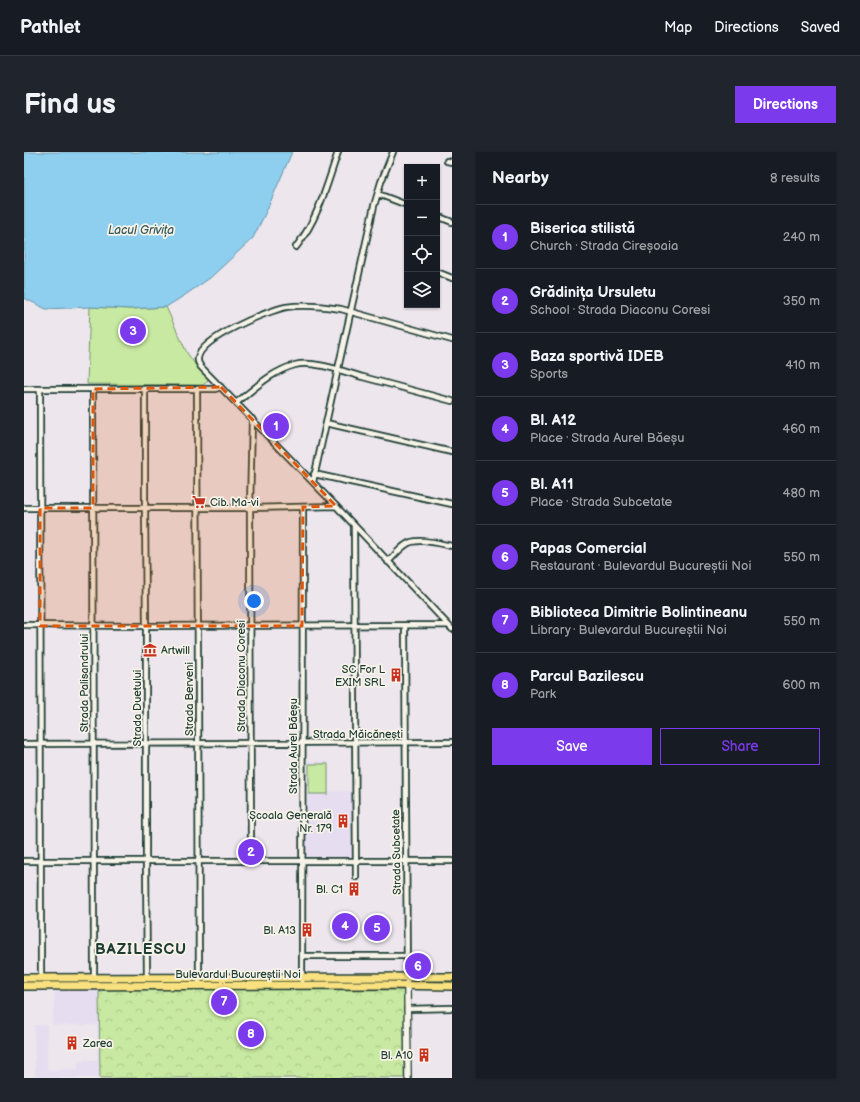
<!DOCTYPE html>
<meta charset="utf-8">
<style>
body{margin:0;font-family:"Balsamiq Sans",sans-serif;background:#20242c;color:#f1f3f6}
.controls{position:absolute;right:12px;top:12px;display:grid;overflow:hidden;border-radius:0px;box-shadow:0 1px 3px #0004}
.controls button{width:36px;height:36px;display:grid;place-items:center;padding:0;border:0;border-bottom:1px solid #363941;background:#171b24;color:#f1f3f6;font:20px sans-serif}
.you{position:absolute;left:230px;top:449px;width:14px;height:14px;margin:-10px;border:3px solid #fff;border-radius:50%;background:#1a73e8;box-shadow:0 0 0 6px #1a73e833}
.badge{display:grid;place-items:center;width:26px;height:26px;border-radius:50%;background:#7c3aed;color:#fff;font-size:13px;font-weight:700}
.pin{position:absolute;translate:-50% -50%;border:2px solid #fff;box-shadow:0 1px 4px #0006}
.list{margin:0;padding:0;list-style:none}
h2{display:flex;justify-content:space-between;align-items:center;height:52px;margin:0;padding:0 16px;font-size:17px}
h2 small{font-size:13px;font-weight:400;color:#9ea1a6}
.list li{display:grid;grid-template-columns:26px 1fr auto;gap:12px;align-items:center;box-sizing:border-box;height:64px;padding:0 16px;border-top:1px solid #363941}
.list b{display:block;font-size:15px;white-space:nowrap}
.list p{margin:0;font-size:13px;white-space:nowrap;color:#9ea1a6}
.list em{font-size:13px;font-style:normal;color:#9ea1a6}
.actions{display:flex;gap:8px;padding:12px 16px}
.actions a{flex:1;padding:9px 0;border:1px solid #7c3aed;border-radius:0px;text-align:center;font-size:14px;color:#7c3aed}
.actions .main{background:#7c3aed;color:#fff}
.icon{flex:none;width:22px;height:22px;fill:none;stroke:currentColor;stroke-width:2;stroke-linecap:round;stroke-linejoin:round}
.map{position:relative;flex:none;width:428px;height:926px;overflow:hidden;border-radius:0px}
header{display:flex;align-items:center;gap:24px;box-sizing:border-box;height:56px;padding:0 20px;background:#171b24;border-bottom:1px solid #363941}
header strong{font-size:19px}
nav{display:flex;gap:22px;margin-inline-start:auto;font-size:14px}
.intro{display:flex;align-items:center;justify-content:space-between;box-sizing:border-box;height:96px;padding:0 24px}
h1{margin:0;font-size:28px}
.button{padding:10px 18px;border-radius:0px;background:#7c3aed;color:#fff;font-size:14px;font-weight:700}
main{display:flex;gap:24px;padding:0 24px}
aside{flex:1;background:#171b24;border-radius:0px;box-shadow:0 1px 3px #0004}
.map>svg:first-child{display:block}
</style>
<header>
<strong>Pathlet</strong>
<nav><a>Map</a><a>Directions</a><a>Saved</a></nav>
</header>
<div class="intro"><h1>Find us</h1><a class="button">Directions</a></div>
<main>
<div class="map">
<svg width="428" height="926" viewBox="0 0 428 926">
<defs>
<pattern id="forest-crowns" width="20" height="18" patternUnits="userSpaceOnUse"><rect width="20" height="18" fill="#c8e9a1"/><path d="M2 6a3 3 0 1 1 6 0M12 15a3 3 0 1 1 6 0" fill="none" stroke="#abc98b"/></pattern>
</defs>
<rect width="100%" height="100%" fill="#ede6ed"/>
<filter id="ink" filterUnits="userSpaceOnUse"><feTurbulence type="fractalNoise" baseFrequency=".025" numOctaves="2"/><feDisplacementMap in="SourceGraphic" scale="8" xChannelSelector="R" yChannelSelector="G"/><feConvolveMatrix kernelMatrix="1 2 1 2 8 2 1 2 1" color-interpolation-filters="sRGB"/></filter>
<g filter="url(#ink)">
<path fill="#e6ddf1" d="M 284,609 L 304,609 L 304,639 L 329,640 L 329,706 L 282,704 Z
M 75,837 L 76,926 L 11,926 L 10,873 L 23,873 L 23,918 L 54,917 L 54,909 L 60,909 L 60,908 L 73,908 L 73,873 L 28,873 L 31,841 L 35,839 Z"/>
<path fill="#c8e9a1" stroke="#74936a" d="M 66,155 L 106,157 L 142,155 L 163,201 L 171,212 L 184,227 L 182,231 L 178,233 L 63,232 Z
M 285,612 L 304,612 L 304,642 L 285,642 Z"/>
<path fill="url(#forest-crowns)" stroke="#74936a" d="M 75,837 L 380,838 L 380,926 L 76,926 Z"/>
<path fill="#8eceef" stroke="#6294a4" d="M 0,0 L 268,0 L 242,60 L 229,86 L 186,126 L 161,143 L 142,155 L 106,157 L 66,155 L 22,157 L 0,146 Z"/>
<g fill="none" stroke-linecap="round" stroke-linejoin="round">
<g stroke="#1f3d34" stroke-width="8">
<path id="minor" d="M 423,9 L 428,10
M 354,42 L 383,53
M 413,64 L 428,70
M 272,95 C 294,67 303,33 314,0
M 413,120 L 428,126
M 428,188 L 317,157 C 298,154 280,152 262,155 C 243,159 177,186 174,206 C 173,210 175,212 177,215 L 312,354 L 428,477
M 0,237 L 191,237 L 197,235
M 16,237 L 17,826
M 69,237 L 70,826
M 121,237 L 121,356 L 122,474 L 122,709 L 123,826
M 173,237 L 175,834
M 212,251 C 230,237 248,219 271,213 C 289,208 321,220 339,225 C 369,233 398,241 428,249
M 302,271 L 428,300
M 290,322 L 428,352
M 289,330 L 350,54 L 357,30 L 369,0
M 0,356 L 226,356 L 312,354
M 330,374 L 332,725
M 364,410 C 370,404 376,396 383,392 C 393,385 416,392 428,394
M 0,473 L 122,474 L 424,473
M 381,473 L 383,833
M 0,592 L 428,590
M 0,709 L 428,709
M 227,709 L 226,356 L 228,267
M 278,804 L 383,804
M 278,833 L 279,355
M 383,857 L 428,856"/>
</g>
<g stroke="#1f3d34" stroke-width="8">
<path id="tertiary" d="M 383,833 L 384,926"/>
</g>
<g stroke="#1f3d34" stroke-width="10">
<path id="primary" d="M 0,826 L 428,825
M 0,834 L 359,833 L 428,834"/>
</g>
<use href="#minor" stroke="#f7f3e8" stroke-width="4.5"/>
<use href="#tertiary" stroke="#f7f3e8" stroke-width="5.5"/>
<use href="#primary" stroke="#fae180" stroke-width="7"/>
</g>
</g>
<path fill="#de580e" fill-opacity="0.2" stroke="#de580e" stroke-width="3" stroke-dasharray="8 5" stroke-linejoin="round" d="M 197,235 L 312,354 L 279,355 L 278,474 L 16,474 L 16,356 L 69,356 L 69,237 Z"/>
<defs>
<g id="supermarket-bare" transform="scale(1.08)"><path d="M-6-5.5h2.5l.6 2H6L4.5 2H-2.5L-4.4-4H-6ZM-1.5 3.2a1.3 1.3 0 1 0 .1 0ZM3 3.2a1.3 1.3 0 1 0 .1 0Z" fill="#c8321e" stroke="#f7f3e8" stroke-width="2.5" paint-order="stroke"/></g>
<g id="museum-bare" transform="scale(1.08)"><path d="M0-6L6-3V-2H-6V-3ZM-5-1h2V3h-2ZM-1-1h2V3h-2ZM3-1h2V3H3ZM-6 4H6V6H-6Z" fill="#c8321e" stroke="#f7f3e8" stroke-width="2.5" paint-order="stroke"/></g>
<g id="building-bare" transform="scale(1.08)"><path d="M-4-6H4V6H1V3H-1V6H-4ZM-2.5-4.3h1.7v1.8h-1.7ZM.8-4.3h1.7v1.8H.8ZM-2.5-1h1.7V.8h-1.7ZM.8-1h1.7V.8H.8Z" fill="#c8321e" stroke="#f7f3e8" stroke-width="2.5" paint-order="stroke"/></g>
</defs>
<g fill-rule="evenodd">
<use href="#supermarket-bare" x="175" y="350"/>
<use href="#museum-bare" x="126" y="498"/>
<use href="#building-bare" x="372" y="523"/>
<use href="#building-bare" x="319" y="669"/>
<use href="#building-bare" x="330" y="737"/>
<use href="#building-bare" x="283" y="778"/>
<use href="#building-bare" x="48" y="891"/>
<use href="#building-bare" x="400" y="903"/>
</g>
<g text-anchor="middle" stroke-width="3.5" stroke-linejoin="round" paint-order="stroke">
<g font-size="11" fill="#1f3d34" stroke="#f7f3e8" text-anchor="end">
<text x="186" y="354" text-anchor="start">Cib. Ma-vi</text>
<text x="137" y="502" text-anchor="start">Artwill</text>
<text x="361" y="521">SC For L<tspan x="361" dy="13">EXIM SRL</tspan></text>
<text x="308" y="667">Școala Generală<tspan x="308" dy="13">Nr. 179</tspan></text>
<text x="319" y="741">Bl. C1</text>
<text x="272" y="782">Bl. A13</text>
<text x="59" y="895" text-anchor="start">Zarea</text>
<text x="389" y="907">Bl. A10</text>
</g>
<g font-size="11" fill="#1f3d34" stroke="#f7f3e8">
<text transform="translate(217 524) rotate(-90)" y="4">Strada Diaconu Coresi</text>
<text transform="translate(60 531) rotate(-90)" y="4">Strada Palisandrului</text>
<text transform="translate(165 547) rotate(-90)" y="4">Strada Berveni</text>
<text transform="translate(113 556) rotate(-90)" y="4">Strada Duetului</text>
<text x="334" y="586">Strada Măicănești</text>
<text transform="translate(269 594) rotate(-90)" y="4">Strada Aurel Băeșu</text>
<text transform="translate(372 700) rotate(-91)" y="4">Strada Subcetate</text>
<text x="214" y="826">Bulevardul Bucureștii Noi</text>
</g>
<g font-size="12" font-style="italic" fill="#355a59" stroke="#f7f3e8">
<text x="117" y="82">Lacul Grivița</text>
</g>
<g font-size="15" font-weight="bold" letter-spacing="1" fill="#1f3d34" stroke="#f7f3e8">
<text x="117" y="802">BAZILESCU</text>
</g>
</g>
</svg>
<div class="controls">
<button>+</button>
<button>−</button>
<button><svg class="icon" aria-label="locate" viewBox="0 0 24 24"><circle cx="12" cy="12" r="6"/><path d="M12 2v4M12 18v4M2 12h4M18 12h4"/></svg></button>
<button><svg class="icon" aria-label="layers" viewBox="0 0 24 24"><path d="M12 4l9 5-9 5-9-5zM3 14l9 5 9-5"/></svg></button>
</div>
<div class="you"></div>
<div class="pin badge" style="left:252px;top:274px">1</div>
<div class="pin badge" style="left:227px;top:700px">2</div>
<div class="pin badge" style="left:109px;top:179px">3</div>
<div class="pin badge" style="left:321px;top:774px">4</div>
<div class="pin badge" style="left:353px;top:776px">5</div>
<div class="pin badge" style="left:394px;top:814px">6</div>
<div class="pin badge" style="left:200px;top:850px">7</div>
<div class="pin badge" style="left:227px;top:882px">8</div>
</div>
<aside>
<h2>Nearby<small>8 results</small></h2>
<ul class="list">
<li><span class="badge">1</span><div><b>Biserica stilistă</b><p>Church · Strada Cireșoaia</p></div><em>240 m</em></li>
<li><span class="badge">2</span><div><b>Grădinița Ursuletu</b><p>School · Strada Diaconu Coresi</p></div><em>350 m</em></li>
<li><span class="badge">3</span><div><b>Baza sportivă IDEB</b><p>Sports</p></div><em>410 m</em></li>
<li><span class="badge">4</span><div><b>Bl. A12</b><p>Place · Strada Aurel Băeșu</p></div><em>460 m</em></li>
<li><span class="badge">5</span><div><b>Bl. A11</b><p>Place · Strada Subcetate</p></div><em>480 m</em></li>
<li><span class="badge">6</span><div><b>Papas Comercial</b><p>Restaurant · Bulevardul Bucureștii Noi</p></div><em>550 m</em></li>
<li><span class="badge">7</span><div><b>Biblioteca Dimitrie Bolintineanu</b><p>Library · Bulevardul Bucureștii Noi</p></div><em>550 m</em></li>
<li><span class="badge">8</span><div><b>Parcul Bazilescu</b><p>Park</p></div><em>600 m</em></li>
</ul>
<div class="actions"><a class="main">Save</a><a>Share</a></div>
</aside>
</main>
